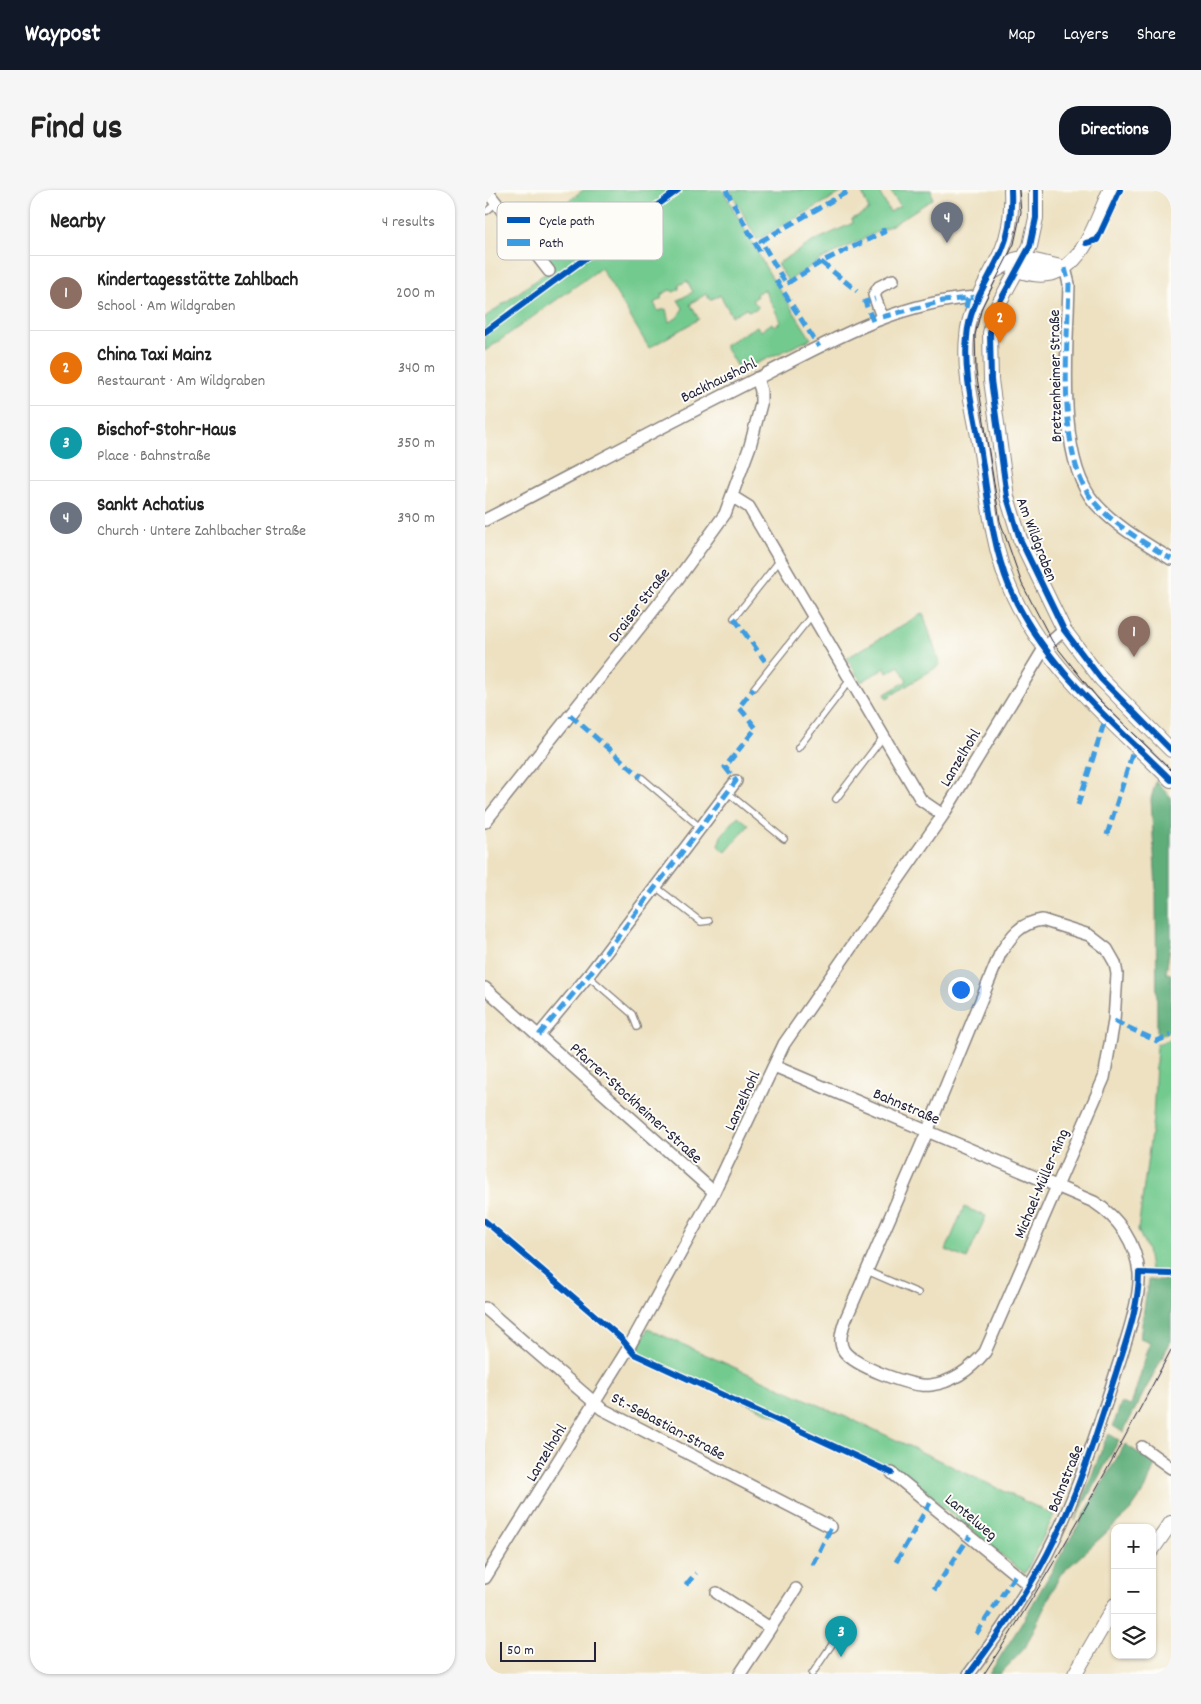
<!DOCTYPE html>
<meta charset="utf-8">
<style>
body{margin:0;font-family:Dekko,sans-serif;background:#f6f6f6;color:#222}
.controls{position:absolute;right:15px;bottom:15px;display:grid;overflow:hidden;border-radius:10px;box-shadow:0 1px 4px #0004}
.controls button{width:45px;height:45px;display:grid;place-items:center;padding:0;border:0;border-bottom:1px solid #e0e0e0;background:#fff;color:#222;font:25px sans-serif}
.scale{position:absolute;left:15px;bottom:12px;width:96px;box-sizing:border-box;padding-left:5px;border:2px solid #22223b;border-top:0;font-size:14px;line-height:18px;white-space:nowrap;color:#22223b;-webkit-text-stroke:4px #fdfcf7;paint-order:stroke}
.you{position:absolute;left:475px;top:799px;width:18px;height:18px;margin:-12px;border:4px solid #fff;border-radius:50%;background:#1a73e8;box-shadow:0 0 0 8px #1a73e833}
.badge{display:grid;place-items:center;width:32px;height:32px;border-radius:50%;background:#111827;color:#fff;font-size:16px;font-weight:700}
.pin{position:absolute;translate:-50% -41px;filter:drop-shadow(0 1px 2px #0008)}
.pin::after{content:'';position:absolute;top:26px;width:18px;height:15px;background:inherit;clip-path:polygon(0 0,100% 0,50% 100%)}
.list{margin:0;padding:0;list-style:none}
h2{display:flex;justify-content:space-between;align-items:center;height:65px;margin:0;padding:0 20px;font-size:21px}
h2 small{font-size:16px;font-weight:400;color:#767676}
.list li{display:grid;grid-template-columns:32px 1fr auto;gap:15px;align-items:center;box-sizing:border-box;height:75px;padding:0 20px;border-top:1px solid #e0e0e0}
.list b{display:block;font-size:19px;white-space:nowrap}
.list p{margin:0;font-size:16px;white-space:nowrap;color:#767676}
.list em{font-size:16px;font-style:normal;color:#767676}
.icon{flex:none;width:28px;height:28px;fill:none;stroke:currentColor;stroke-width:2;stroke-linecap:round;stroke-linejoin:round}
.map{position:relative;flex:none;width:686px;height:1484px;overflow:hidden;border-radius:20px}
header{display:flex;align-items:center;gap:30px;box-sizing:border-box;height:70px;padding:0 25px;background:#111827;color:#fff}
header strong{font-size:24px}
nav{display:flex;gap:28px;margin-inline-start:auto;font-size:18px}
.intro{display:flex;align-items:center;justify-content:space-between;box-sizing:border-box;height:120px;padding:0 30px}
h1{margin:0;font-size:35px}
.button{padding:12px 22px;border-radius:20px;background:#111827;color:#fff;font-size:18px;font-weight:700}
main{display:flex;gap:30px;padding:0 30px}
aside{flex:1;background:#fff;border-radius:20px;box-shadow:0 1px 4px #0004}
.map>svg:first-child{display:block}
</style>
<header>
<strong>Waypost</strong>
<nav><a>Map</a><a>Layers</a><a>Share</a></nav>
</header>
<div class="intro"><h1>Find us</h1><a class="button">Directions</a></div>
<main>
<aside>
<h2>Nearby<small>4 results</small></h2>
<ul class="list">
<li><span class="badge" style="background:#8d6e63">1</span><div><b>Kindertagesstätte Zahlbach</b><p>School · Am Wildgraben</p></div><em>200 m</em></li>
<li><span class="badge" style="background:#e8710a">2</span><div><b>China Taxi Mainz</b><p>Restaurant · Am Wildgraben</p></div><em>340 m</em></li>
<li><span class="badge" style="background:#0f9aa8">3</span><div><b>Bischof-Stohr-Haus</b><p>Place · Bahnstraße</p></div><em>350 m</em></li>
<li><span class="badge" style="background:#6b7280">4</span><div><b>Sankt Achatius</b><p>Church · Untere Zahlbacher Straße</p></div><em>390 m</em></li>
</ul>
</aside>
<div class="map">
<svg width="686" height="1484" viewBox="0 0 686 1484">
<rect width="100%" height="100%" fill="#fdfcf7"/>
<filter id="ink" filterUnits="userSpaceOnUse"><feTurbulence type="fractalNoise" baseFrequency=".02" numOctaves="2"/><feDisplacementMap in="SourceGraphic" scale="10" xChannelSelector="R" yChannelSelector="G"/><feConvolveMatrix kernelMatrix="1 2 1 2 8 2 1 2 1" color-interpolation-filters="sRGB"/></filter>
<filter id="wash" filterUnits="userSpaceOnUse"><feTurbulence type="fractalNoise" baseFrequency=".0096" numOctaves="4" result="noise"/><feDisplacementMap in="SourceGraphic" scale="20" xChannelSelector="R" yChannelSelector="G"/><feGaussianBlur stdDeviation="1.12" result="paint"/><feColorMatrix in="noise" values="0 0 0 0 0 0 0 0 0 0 0 0 0 0 0 0 0 1.4 0 .05"/><feComposite in="paint" operator="in"/></filter>
<g filter="url(#wash)">
<rect width="100%" height="100%" fill="#ede1c1"/>
<path fill="#73ca8f" stroke="#4a7665" fill-rule="evenodd" d="M 98,0 L 238,0 L 281,78 L 326,149 L 259,179 L 252,177 L 239,155 L 272,136 L 276,141 L 287,133 L 289,136 L 296,132 L 279,99 L 271,104 L 272,107 L 267,110 L 273,116 L 272,119 L 263,121 L 261,118 L 247,126 L 235,105 L 225,110 L 221,104 L 205,114 L 214,129 L 164,158 L 116,78 L 0,161 L 0,127 L 69,77 L 43,42 ZM 202,91 L 208,102 L 193,110 L 198,118 L 192,128 L 184,132 L 181,119 L 173,121 L 169,113 L 176,109 L 177,104 L 185,100 L 189,102 L 194,99 L 194,95 Z
M 245,0 L 361,0 L 272,50 Z
M 376,0 L 393,0 L 405,22 L 415,16 L 406,2 L 409,0 L 446,0 L 448,9 L 407,35 L 337,69 L 303,91 L 292,74 L 329,51 L 368,33 L 367,29 L 384,20 Z
M 438,423 L 455,475 L 402,508 L 400,504 L 422,491 L 414,476 L 402,483 L 400,478 L 376,492 L 362,468 Z
M 253,626 L 264,635 L 241,662 L 233,656 L 236,646 Z
M 686,849 L 686,1081 L 665,1080 L 662,1060 L 653,1040 L 668,929 L 672,854 Z
M 479,1017 L 501,1026 L 482,1069 L 461,1060 Z
M 163,1139 L 388,1239 L 569,1325 L 540,1384 L 426,1291 L 411,1281 L 151,1162 Z"/>
<path fill="#5eae7a" stroke="#40685a" d="M 671,591 L 686,607 L 686,750 L 681,783 L 686,784 L 686,841 L 672,847 L 671,699 L 666,609 Z
M 663,1090 L 686,1090 L 686,1151 L 638,1242 L 628,1236 L 636,1213 L 646,1216 L 665,1152 L 655,1148 Z
M 624,1244 L 634,1250 L 590,1330 L 620,1251 Z
M 640,1254 L 670,1274 L 661,1298 L 646,1320 L 575,1385 L 540,1458 L 515,1484 L 504,1484 L 535,1436 Z"/>
</g>
<g filter="url(#ink)">
<g fill="none" stroke-linecap="round" stroke-linejoin="round">
<g stroke="#88827e" stroke-width="8">
<path id="service" d="M 2,21 L 11,13
M 249,428 L 295,370
M 269,498 L 327,425
M 313,558 L 365,490
M 156,587 L 216,638
M 242,602 L 299,649
M 351,609 L 399,546
M 171,697 L 216,732 L 224,731
M 103,786 L 147,824 L 152,837
M 382,1081 L 433,1103
M 327,1484 L 352,1447"/>
</g>
<g stroke="#88827e" stroke-width="14">
<path id="minor" d="M 1,0 L 64,81
M 580,78 L 584,94 C 583,152 570,268 610,313 C 629,335 660,353 686,369
M 397,127 L 389,105 L 394,97 L 408,90
M 248,307 L 264,317 L 436,610 L 458,625
M 0,330 C 91,283 181,234 273,188 C 344,152 411,112 492,107
M 0,632 L 187,397 L 240,324 L 265,256 L 276,214 L 276,201 L 272,188
M 557,730 L 604,745 L 622,759 L 630,773 L 632,784 L 629,831 L 619,888 L 500,1162 C 486,1179 467,1192 446,1195 C 427,1198 369,1176 359,1161 C 353,1152 357,1140 360,1131 L 442,942 L 515,764 C 526,746 535,733 557,730 Z
M 0,798 L 229,1002
M 54,845 L 103,786 L 251,591
M 289,876 L 609,1012 C 634,1028 651,1053 654,1083 C 656,1108 640,1154 632,1179 C 609,1251 584,1332 544,1396 C 526,1426 505,1456 484,1484
M 0,1118 L 117,1219 L 346,1337
M 657,1257 L 686,1278
M 407,1283 L 545,1396
M 0,1388 L 144,1157 L 229,1002 L 299,854 L 458,625 L 560,457 L 579,440
M 232,1403 L 285,1438
M 255,1484 L 311,1399"/>
</g>
<g stroke="#88827e" stroke-width="16">
<path id="tertiary" d="M 526,0 C 527,20 525,41 517,60 C 505,89 484,114 482,147 C 478,185 490,225 496,263 C 503,307 507,355 524,396 C 557,475 627,531 686,590
M 551,0 L 551,28 L 545,56 L 513,115 L 505,143 L 506,190 L 522,307 L 535,349 L 579,440 L 616,489 L 686,560
M 533,80 C 591,102 607,41 625,0
M 506,83 L 529,70 L 537,68 L 580,78
M 667,1360 L 686,1333
M 590,1484 L 630,1415"/>
</g>
<use href="#service" stroke="#fff" stroke-width="5.5"/>
<use href="#minor" stroke="#fff" stroke-width="11"/>
<use href="#tertiary" stroke="#fff" stroke-width="14"/>
<path stroke="#22223b" stroke-width="1" d="M 534,0 L 536,22 L 529,54 L 497,117 L 490,145 L 491,181 L 515,331 L 537,394 L 567,451 L 614,510 L 686,580
M 499,1484 C 568,1380 628,1271 686,1160"/>
<path stroke="#3c9ce2" stroke-width="5" stroke-dasharray="10 5" stroke-linecap="butt" d="M 241,0 L 275,62
M 362,2 L 276,51 L 301,94 L 336,72 L 399,42 L 398,38
M 336,72 L 372,101
M 580,78 L 584,94 C 583,152 570,268 610,313 C 629,335 660,353 686,369
M 291,90 L 334,157
M 481,118 L 483,108
M 397,127 L 458,111 L 492,107
M 388,131 L 380,112 L 390,109
M 249,428 L 280,471
M 85,525 L 156,587
M 593,615 L 621,527
M 622,645 L 650,555
M 629,831 L 672,851 L 686,845
M 54,845 L 103,786 L 251,591 L 240,577 L 271,538 L 254,517 L 269,498
M 411,1372 L 445,1313
M 328,1375 L 346,1337
M 201,1395 L 211,1383
M 449,1400 L 485,1346
M 491,1444 L 531,1384"/>
<g stroke="#fdfcf7" stroke-width="9">
<path id="cycleway" d="M 526,0 C 527,20 525,41 517,60 C 505,89 484,114 482,147 C 478,185 490,225 496,263 C 503,307 507,355 524,396 C 557,475 627,531 686,590
M 551,0 L 551,28 L 545,56 L 513,115 L 505,143 L 506,190 L 522,307 L 535,349 L 579,440 L 616,489 L 686,560
M 601,53 L 612,50 L 635,0
M 0,142 L 193,0
M 0,1031 L 136,1148 L 149,1164 L 407,1283
M 484,1484 C 505,1456 526,1426 544,1396 C 584,1333 607,1257 630,1186 C 640,1154 654,1117 654,1083 L 686,1084"/>
</g>
<use href="#cycleway" stroke="#0057b8" stroke-width="6"/>
</g>
</g>
<g text-anchor="middle" stroke-width="4" stroke-linejoin="round" paint-order="stroke">
<g font-size="16" fill="#22223b" stroke="#fdfcf7">
<text transform="translate(569 186) rotate(-91)" y="6">Bretzenheimer Straße</text>
<text transform="translate(233 189) rotate(-26)" y="6">Backhaushohl</text>
<text transform="translate(553 349) rotate(69)" y="6">Am Wildgraben</text>
<text transform="translate(153 414) rotate(-52)" y="6">Draiser Straße</text>
<text transform="translate(474 567) rotate(-59)" y="6">Lanzelhohl</text>
<text transform="translate(256 910) rotate(-65)" y="6">Lanzelhohl</text>
<text transform="translate(152 912) rotate(42)" y="6">Pfarrer-Stockheimer-Straße</text>
<text transform="translate(422 915) rotate(23)" y="6">Bahnstraße</text>
<text transform="translate(555 993) rotate(-67)" y="6">Michael-Müller-Ring</text>
<text transform="translate(184 1235) rotate(28)" y="6">St.-Sebastian-Straße</text>
<text transform="translate(60 1262) rotate(-59)" y="6">Lanzelhohl</text>
<text transform="translate(579 1288) rotate(-68)" y="6">Bahnstraße</text>
<text transform="translate(487 1326) rotate(40)" y="6">Lantelweg</text>
</g>
</g>
<rect x="12" y="12" width="166" height="58" rx="8" fill="#fdfcf7" stroke="#bbbbbf" stroke-width="1"/>
<rect x="22" y="27" width="23" height="6" fill="#0057b8"/>
<rect x="22" y="49" width="23" height="7" fill="#3c9ce2"/>
<g font-size="14" fill="#22223b">
<text x="54" y="35">Cycle path</text>
<text x="54" y="57">Path</text>
</g>
</svg>
<div class="controls">
<button>+</button>
<button>−</button>
<button><svg class="icon" aria-label="layers" viewBox="0 0 24 24"><path d="M12 4l9 5-9 5-9-5zM3 14l9 5 9-5"/></svg></button>
</div>
<div class="scale">50 m</div>
<div class="you"></div>
<div class="pin badge" style="left:649px;top:467px;background:#8d6e63">1</div>
<div class="pin badge" style="left:515px;top:153px;background:#e8710a">2</div>
<div class="pin badge" style="left:356px;top:1467px;background:#0f9aa8">3</div>
<div class="pin badge" style="left:462px;top:53px;background:#6b7280">4</div>
</div>
</main>
